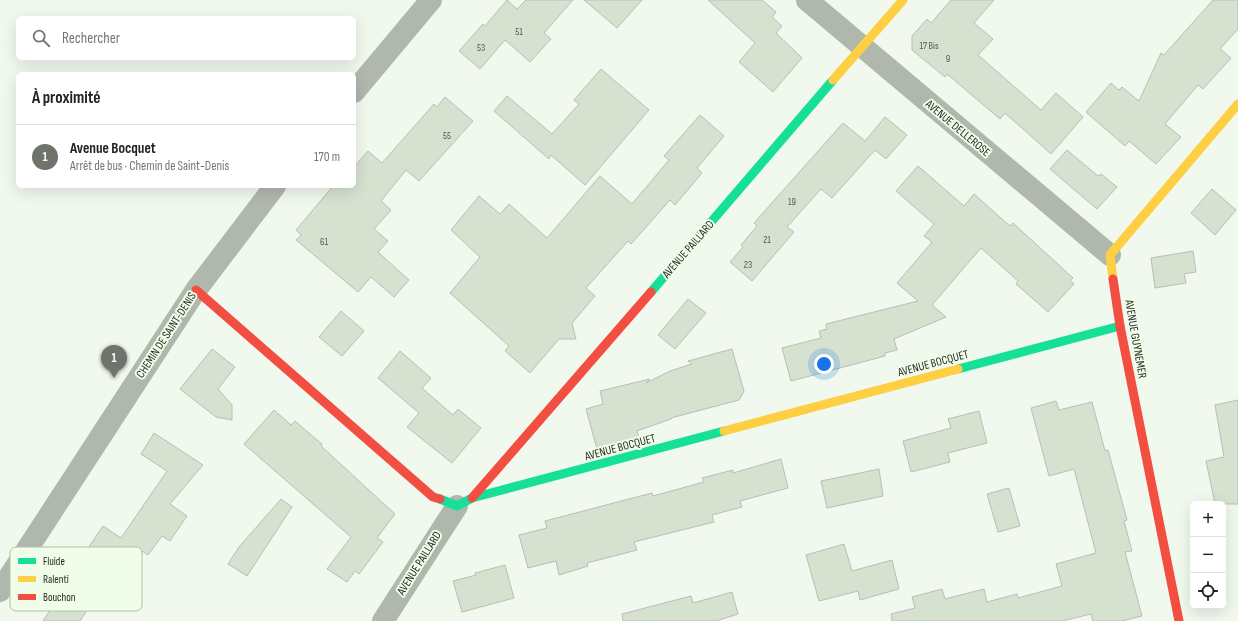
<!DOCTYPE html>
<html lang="fr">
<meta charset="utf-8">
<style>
body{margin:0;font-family:"Sofia Sans Condensed",sans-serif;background:#f2f2f2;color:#222}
.controls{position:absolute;right:12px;bottom:12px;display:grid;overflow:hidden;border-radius:6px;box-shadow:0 4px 16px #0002}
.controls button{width:36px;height:36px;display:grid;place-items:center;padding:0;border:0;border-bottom:1px solid #e0e0e0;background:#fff;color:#222;font:20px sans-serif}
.you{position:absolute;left:824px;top:364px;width:14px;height:14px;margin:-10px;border:3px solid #fff;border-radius:50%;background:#1a73e8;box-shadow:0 0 0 6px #1a73e833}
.badge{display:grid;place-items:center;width:26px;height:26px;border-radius:50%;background:#6e736b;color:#fff;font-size:13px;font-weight:700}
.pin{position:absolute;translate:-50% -33px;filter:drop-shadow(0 1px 2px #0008)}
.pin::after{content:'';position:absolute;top:21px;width:14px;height:12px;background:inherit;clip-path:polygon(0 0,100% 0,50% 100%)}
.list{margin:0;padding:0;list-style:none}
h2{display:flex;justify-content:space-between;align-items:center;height:52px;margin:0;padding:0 16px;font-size:17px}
h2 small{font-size:13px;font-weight:400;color:#767676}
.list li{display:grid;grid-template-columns:26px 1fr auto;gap:12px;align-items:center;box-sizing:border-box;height:64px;padding:0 16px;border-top:1px solid #e0e0e0}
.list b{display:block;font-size:15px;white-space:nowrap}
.list p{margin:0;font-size:13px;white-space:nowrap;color:#767676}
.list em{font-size:13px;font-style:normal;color:#767676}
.icon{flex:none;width:22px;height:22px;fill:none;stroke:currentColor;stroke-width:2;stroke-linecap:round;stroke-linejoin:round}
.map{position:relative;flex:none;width:1238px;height:621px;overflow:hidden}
.search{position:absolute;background:#fff;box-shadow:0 4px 16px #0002;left:16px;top:16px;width:340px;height:44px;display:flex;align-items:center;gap:10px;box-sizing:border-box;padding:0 14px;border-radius:6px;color:#767676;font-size:15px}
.panel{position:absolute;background:#fff;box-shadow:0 4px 16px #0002;left:16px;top:72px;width:340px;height:116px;border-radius:6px}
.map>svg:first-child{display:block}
</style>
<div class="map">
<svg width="1238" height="621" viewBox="0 0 1238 621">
<rect width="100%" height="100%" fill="#f1f8ee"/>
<path fill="#d6e1d0" stroke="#b9beb6" d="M 507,0 L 517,9 L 526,0 L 573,0 L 544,33 L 551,39 L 530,62 L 505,40 L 480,69 L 459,51 L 483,24 L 485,26 Z
M 584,0 L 642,0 L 617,28 Z
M 708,0 L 762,0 L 776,12 L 772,17 L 782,26 L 776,33 L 802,58 L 773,92 L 739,62 L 755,43 Z
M 951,0 L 994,0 L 974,23 L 993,39 L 978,55 L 1041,110 L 1056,93 L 1083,117 L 1051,154 L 1005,113 L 1000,119 L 947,74 L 945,77 L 912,50 L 912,36 L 927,19 L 931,23 Z
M 1213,0 L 1238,0 L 1238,29 L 1220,49 L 1231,58 L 1203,89 L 1198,85 L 1165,124 L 1181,137 L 1156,164 L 1129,141 L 1125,146 L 1086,112 L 1111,83 L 1119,90 L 1122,87 L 1139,101 L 1161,53 L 1164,55 Z
M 601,69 L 649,110 L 585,185 L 551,155 L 549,159 L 494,111 L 507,96 L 552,134 L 579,104 L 574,100 Z
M 445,97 L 473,121 L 419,181 L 406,170 L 381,201 L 391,210 L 374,229 L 388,241 L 378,252 L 409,280 L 394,297 L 371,277 L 358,292 L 296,240 L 301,235 L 296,230 L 333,186 L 354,186 L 354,167 L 368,151 L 382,163 L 434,104 L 437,107 Z
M 700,115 L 724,136 L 697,168 L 702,173 L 675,205 L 670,200 L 631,244 L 628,241 L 586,288 L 595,296 L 572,323 L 576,339 L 559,339 L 530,373 L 505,351 L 509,346 L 450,293 L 480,257 L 451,230 L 479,196 L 500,214 L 509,204 L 547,238 L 600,176 L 632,204 L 669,160 L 664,156 Z
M 885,117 L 907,135 L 886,159 L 875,150 L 832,198 L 821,189 L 787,227 L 794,232 L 752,281 L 730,262 L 743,247 L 741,245 L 757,226 L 754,223 L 843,123 L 865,141 Z
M 1067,150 L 1098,176 L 1101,174 L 1117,187 L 1097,209 L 1050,169 Z
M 918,166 L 964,206 L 974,194 L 1010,226 L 1013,223 L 1036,244 L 1073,278 L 1070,281 L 1074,284 L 1048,312 L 1016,284 L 1018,281 L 981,248 L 932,305 L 946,317 L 894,339 L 897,350 L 885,353 L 885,356 L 791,381 L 782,348 L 821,338 L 819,331 L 827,329 L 826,324 L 918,301 L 897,283 L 932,242 L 924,236 L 934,224 L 896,191 Z
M 1212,189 L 1236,210 L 1215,235 L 1191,213 Z
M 1193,251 L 1196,272 L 1184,274 L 1186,283 L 1155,288 L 1151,258 Z
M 688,299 L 706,313 L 675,349 L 658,335 Z
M 341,311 L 364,331 L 342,356 L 319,337 Z
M 212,349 L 235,367 L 218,389 L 232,405 L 232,420 L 216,417 L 180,389 Z
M 732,349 L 744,391 L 739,400 L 671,418 L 671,419 L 637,431 L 639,438 L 597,449 L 586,409 L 603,404 L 600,391 L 650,379 L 646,383 L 670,371 L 692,364 L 688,361 Z
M 400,351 L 431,378 L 422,388 L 453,415 L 458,409 L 481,428 L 452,463 L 407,427 L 419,413 L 378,378 Z
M 1238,400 L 1238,504 L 1215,504 L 1206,461 L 1224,457 L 1215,405 Z
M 1056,401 L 1059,410 L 1092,402 L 1105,451 L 1108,450 L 1127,520 L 1124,521 L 1132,551 L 1125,552 L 1142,616 L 1122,621 L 1093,621 L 1091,614 L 1062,621 L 892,621 L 891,614 L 915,608 L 912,597 L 942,589 L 945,599 L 984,589 L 987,602 L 1017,594 L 1018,598 L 1062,586 L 1056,564 L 1096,553 L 1074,469 L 1049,476 L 1031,408 Z
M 274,410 L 291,425 L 295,421 L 317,440 L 322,444 L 321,446 L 395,514 L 377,538 L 383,542 L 359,574 L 355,571 L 347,582 L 327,569 L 351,537 L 244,444 Z
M 979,411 L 987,443 L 948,453 L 950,462 L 911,472 L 903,441 L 951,428 L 948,419 Z
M 154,433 L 203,465 L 170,504 L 187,516 L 170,541 L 162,536 L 148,555 L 142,551 L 119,585 L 108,578 L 80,621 L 43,621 L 82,561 L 80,560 L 103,526 L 121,538 L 167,471 L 141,454 Z
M 781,459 L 788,488 L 740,501 L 742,507 L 712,515 L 714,522 L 634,542 L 637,550 L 587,563 L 588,566 L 559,575 L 556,561 L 528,568 L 519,535 L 547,528 L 545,521 L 652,493 L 653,496 L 704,482 L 702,478 L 733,470 L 733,473 Z
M 879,469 L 883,496 L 827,508 L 821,481 Z
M 1009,488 L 1020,526 L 998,532 L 987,494 Z
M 281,499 L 292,507 L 247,576 L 228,564 L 239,547 Z
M 844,544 L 852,571 L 892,560 L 899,589 L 860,600 L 858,591 L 819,601 L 806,555 Z
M 505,565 L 514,598 L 462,612 L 453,581 L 476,575 L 475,573 Z
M 732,592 L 738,614 L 716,621 L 623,621 L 622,614 L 691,596 L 693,603 Z"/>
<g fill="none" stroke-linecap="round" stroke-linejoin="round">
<path stroke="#b0b7ad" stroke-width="22" d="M 807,0 L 1110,255
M 354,92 L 431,0
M 0,591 L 196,290 L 275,186
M 383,621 L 457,506"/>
<path stroke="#16e098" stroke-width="9" d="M 651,292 L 833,80
M 958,369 L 1120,326
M 440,499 L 457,506 L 472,498 L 724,431"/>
<path stroke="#ffcf43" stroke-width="9" d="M 833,80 L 903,0
M 1113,279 L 1110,255 L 1238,104
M 724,431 L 958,369"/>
<path stroke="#f24e42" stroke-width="9" d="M 1113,279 L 1120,326 L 1179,621
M 196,290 L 433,497 L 440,499
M 472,498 L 651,292"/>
</g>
<g text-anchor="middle" stroke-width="4" stroke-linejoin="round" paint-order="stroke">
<g font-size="10" fill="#53584f">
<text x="519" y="35">51</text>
<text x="929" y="49">17 Bis</text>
<text x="481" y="51">53</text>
<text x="948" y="62">9</text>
<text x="447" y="139">55</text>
<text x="792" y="205">19</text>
<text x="767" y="243">21</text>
<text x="324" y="245">61</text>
<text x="748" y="268">23</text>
</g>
<g font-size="12" fill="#272b24" stroke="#f0fde9">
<text transform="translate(958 128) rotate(40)" y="4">AVENUE DELLEROSE</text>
<text transform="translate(688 249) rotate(-49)" y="4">AVENUE PAILLARD</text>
<text transform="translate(166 335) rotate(-57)" y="4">CHEMIN DE SAINT-DENIS</text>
<text transform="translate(1136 339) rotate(80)" y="4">AVENUE GUYNEMER</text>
<text transform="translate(933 363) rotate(-15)" y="4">AVENUE BOCQUET</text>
<text transform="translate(620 447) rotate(-15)" y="4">AVENUE BOCQUET</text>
<text transform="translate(419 563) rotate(-58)" y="4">AVENUE PAILLARD</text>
</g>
</g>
<rect x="10" y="547" width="132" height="64" rx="6" fill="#f0fde9" stroke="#b4beae" stroke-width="1"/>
<rect x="18" y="558" width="18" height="6" fill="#16e098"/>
<rect x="18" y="576" width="18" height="6" fill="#ffcf43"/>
<rect x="18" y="594" width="18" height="6" fill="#f24e42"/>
<g font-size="11" fill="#272b24">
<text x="43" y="565">Fluide</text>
<text x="43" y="583">Ralenti</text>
<text x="43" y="601">Bouchon</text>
</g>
</svg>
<div class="controls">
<button>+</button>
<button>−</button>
<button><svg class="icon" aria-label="locate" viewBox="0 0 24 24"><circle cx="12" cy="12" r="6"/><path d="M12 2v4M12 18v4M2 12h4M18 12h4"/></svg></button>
</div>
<div class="you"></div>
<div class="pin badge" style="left:114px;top:378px">1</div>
<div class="search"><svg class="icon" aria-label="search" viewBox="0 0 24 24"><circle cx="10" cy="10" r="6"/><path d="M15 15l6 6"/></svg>Rechercher</div>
<section class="panel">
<h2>À proximité<small></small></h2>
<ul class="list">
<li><span class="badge">1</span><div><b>Avenue Bocquet</b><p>Arrêt de bus · Chemin de Saint-Denis</p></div><em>170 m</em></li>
</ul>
</section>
</div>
